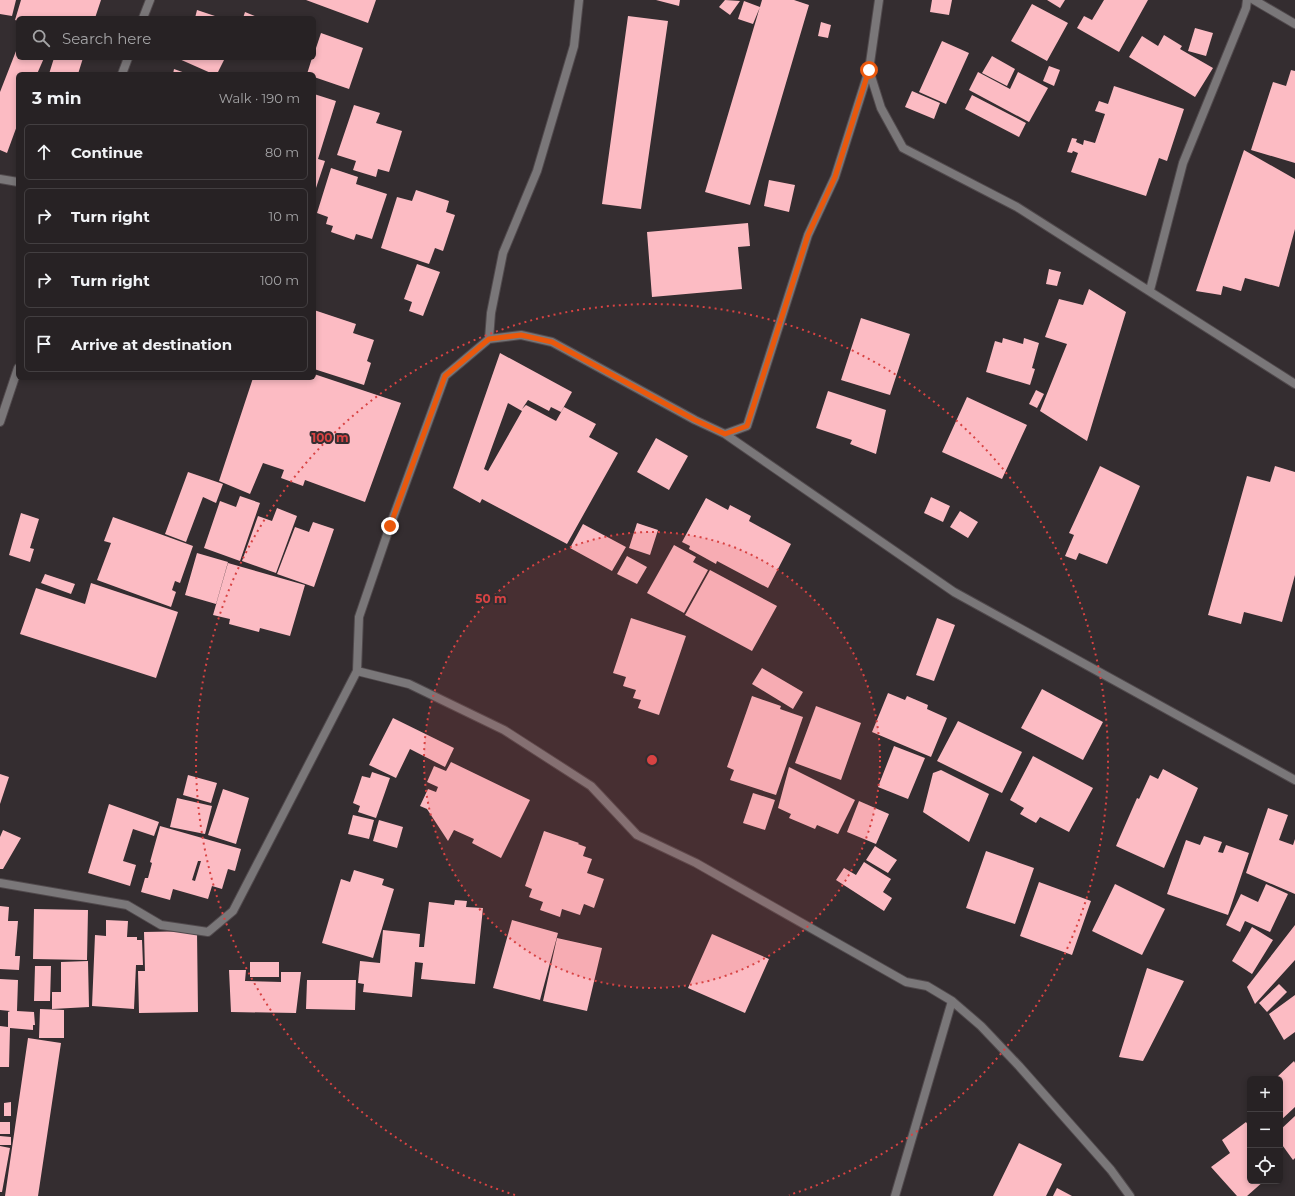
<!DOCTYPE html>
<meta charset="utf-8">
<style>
body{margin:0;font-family:Montserrat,sans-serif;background:#2f2a2c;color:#f1f3f6}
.controls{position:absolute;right:12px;bottom:12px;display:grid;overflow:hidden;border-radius:6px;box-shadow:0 2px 6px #0003}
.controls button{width:36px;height:36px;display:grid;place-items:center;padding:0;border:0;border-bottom:1px solid #433f41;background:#272224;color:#f1f3f6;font:20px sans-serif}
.stop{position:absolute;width:12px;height:12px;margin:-9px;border:3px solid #ea580c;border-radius:50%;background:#fff}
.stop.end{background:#ea580c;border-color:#fff;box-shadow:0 1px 4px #0008}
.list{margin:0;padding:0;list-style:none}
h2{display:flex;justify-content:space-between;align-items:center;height:52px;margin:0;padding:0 16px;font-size:17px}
h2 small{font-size:13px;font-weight:400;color:#a4a4a6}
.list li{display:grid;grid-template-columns:26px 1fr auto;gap:12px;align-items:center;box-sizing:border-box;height:56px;margin:0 8px 8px;padding:0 8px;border:1px solid #433f41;border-radius:6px}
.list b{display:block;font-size:15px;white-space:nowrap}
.list em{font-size:13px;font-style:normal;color:#a4a4a6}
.icon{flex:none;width:22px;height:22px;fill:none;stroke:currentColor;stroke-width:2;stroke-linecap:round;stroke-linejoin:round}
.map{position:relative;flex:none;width:1295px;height:1196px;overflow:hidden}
.search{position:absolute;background:#272224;box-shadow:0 2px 6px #0003;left:16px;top:16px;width:300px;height:44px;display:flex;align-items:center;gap:10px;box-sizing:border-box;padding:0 14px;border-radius:6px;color:#a4a4a6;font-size:15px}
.panel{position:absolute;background:#272224;box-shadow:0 2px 6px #0003;left:16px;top:72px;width:300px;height:308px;border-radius:6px}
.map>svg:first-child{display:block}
</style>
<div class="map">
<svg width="1295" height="1196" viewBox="0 0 1295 1196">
<rect width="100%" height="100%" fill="#342d30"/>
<path fill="#fcbbc3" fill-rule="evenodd" d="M 0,0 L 16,0 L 12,16 L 0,14 Z
M 21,0 L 101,0 L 95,18 L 18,18 L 18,21 L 15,20 Z
M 306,0 L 376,0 L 368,23 Z
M 656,0 L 680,0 L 679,6 Z
M 725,0 L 740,1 L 730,15 L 719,7 Z
M 762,0 L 794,0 L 809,5 L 750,205 L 705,192 Z
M 932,0 L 952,0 L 949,15 L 930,12 Z
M 1047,0 L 1065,0 L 1060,8 Z
M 1104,0 L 1148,0 L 1119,52 L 1077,28 L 1084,16 L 1092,20 Z
M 744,1 L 760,7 L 753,24 L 738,19 Z
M 1032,4 L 1068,23 L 1047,61 L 1011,41 Z
M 197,10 L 221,18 L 195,18 Z
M 245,12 L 260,18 L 243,18 Z
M 628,16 L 668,21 L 641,209 L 602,204 Z
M 821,22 L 831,25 L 828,38 L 818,36 Z
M 1195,28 L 1213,33 L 1206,56 L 1188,51 Z
M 321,33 L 363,48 L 349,89 L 314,77 L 314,74 L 307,74 L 312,58 L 314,58 L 314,54 Z
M 1164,35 L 1182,46 L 1180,49 L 1213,68 L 1195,97 L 1129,57 L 1142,36 L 1158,46 Z
M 942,41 L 969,53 L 946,104 L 919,92 Z
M 18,46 L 18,58 L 44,58 L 37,74 L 18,74 L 18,123 L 7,153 L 0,150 L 0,92 Z
M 992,56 L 1015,69 L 1007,86 L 982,73 Z
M 54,58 L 83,58 L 78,74 L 49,74 Z
M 177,58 L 225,58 L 217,74 L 213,74 Z
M 1049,66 L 1060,70 L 1054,86 L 1043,81 Z
M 174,69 L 188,74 L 173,74 Z
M 1291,70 L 1295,71 L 1295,163 L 1251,150 L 1273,82 L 1286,86 Z
M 978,72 L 1010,89 L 1018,72 L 1048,88 L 1029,122 L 969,90 Z
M 1114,86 L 1184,109 L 1167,161 L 1159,158 L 1146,196 L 1071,172 L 1078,153 L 1073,151 L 1072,153 L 1067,152 L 1072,138 L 1077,139 L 1076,142 L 1083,145 L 1084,140 L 1095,143 L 1105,114 L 1095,111 L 1099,101 L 1108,104 Z
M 912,91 L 940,103 L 934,119 L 905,107 Z
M 314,94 L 336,101 L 318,159 L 325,161 L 314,194 Z
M 972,95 L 1026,123 L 1019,137 L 965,109 Z
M 354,105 L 380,113 L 376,123 L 402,131 L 389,172 L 378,169 L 376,177 L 353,170 L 356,161 L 337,155 Z
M 1244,150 L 1295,179 L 1295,229 L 1279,287 L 1245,278 L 1241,291 L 1223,286 L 1221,295 L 1196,291 Z
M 331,168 L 358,177 L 356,184 L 387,194 L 372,239 L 356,234 L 354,240 L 331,232 L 333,226 L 326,224 L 328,217 L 317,213 Z
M 769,180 L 795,185 L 789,212 L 764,206 Z
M 416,190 L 449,201 L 446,212 L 455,215 L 443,251 L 435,248 L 429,264 L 381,248 L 397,197 L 412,201 Z
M 748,223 L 750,246 L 738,247 L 742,289 L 652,297 L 647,232 Z
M 417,264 L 440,272 L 423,316 L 409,311 L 412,302 L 404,299 Z
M 1049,269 L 1061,272 L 1057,286 L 1046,284 Z
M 1089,289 L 1126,312 L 1087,441 L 1040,411 L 1067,344 L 1045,337 L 1059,299 L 1083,305 Z
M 314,310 L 356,324 L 353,333 L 374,340 L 367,361 L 371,363 L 364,385 L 314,369 Z
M 861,318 L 910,334 L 890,395 L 841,380 Z
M 1003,338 L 1023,344 L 1024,338 L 1039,343 L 1032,368 L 1035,369 L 1030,385 L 986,372 L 995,341 L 1002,343 Z
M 500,353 L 572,392 L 561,412 L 551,407 L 549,411 L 528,400 L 522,409 L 526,405 L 556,421 L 564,407 L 596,424 L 589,437 L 618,453 L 567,544 L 482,499 L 480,503 L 453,488 ZM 508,403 L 522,411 L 488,471 L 484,469 Z
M 314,374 L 401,403 L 365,502 L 305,480 L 303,486 L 281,478 L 284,470 L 263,463 L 250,494 L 219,481 L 253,378 L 314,378 Z
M 1036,390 L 1044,394 L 1037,408 L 1029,404 Z
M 828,391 L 886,410 L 876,454 L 850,444 L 852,440 L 816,428 Z
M 967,397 L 1027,425 L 1002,479 L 942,452 Z
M 656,438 L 688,456 L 669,490 L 637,472 Z
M 1100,466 L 1140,486 L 1107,564 L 1079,553 L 1076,560 L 1065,556 L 1074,535 L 1069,533 Z
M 1275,466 L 1295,472 L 1295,575 L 1282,622 L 1244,612 L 1241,624 L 1208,615 L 1247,476 L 1270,482 Z
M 188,472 L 223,484 L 216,503 L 203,497 L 186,542 L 165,534 Z
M 240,496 L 260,503 L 240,561 L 204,548 L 220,501 L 236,507 Z
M 931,497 L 950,506 L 943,522 L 924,513 Z
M 706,498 L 728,510 L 730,505 L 751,516 L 749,521 L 791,544 L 768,588 L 717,561 L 716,564 L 689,549 L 690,546 L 682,542 Z
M 277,508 L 297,516 L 276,573 L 242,561 L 258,516 L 272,521 Z
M 960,511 L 978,522 L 968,538 L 950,527 Z
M 21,513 L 39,519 L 30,548 L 34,549 L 30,562 L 9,555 Z
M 113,517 L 193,546 L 180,583 L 175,581 L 172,590 L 176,592 L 171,607 L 97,580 L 111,543 L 104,541 Z
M 313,522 L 334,529 L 314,587 L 277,574 L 295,527 L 309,532 Z
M 637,523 L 658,530 L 650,555 L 629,548 Z
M 583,524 L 626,547 L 612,571 L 570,548 Z
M 674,545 L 696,557 L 693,562 L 708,570 L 684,613 L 647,593 Z
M 197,553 L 228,562 L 216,604 L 185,595 Z
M 627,556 L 647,567 L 637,584 L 617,574 Z
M 228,563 L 305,585 L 290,636 L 260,628 L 259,632 L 229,624 L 230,619 L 213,615 Z
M 710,570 L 777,606 L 752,651 L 685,615 Z
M 45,574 L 75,584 L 71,594 L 41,583 Z
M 91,583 L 178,612 L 156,678 L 20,634 L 36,588 L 85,604 Z
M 631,618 L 686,636 L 659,715 L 638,708 L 641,700 L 633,698 L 636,690 L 623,686 L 626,677 L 613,673 Z
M 937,618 L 955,625 L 934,681 L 916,675 Z
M 762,668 L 803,692 L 793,709 L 752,684 Z
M 1042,689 L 1103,722 L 1083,760 L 1021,728 Z
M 888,693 L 905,700 L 907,696 L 928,705 L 927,709 L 947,718 L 931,757 L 872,732 Z
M 752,696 L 781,706 L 780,709 L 803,717 L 776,795 L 730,780 L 734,770 L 727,767 Z
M 816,706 L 861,723 L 841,780 L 795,763 Z
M 393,718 L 454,748 L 445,767 L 410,749 L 396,778 L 369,765 Z
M 958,721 L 1022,752 L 1002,793 L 937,761 Z
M 894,746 L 925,758 L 908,799 L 878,787 Z
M 1033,756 L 1093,788 L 1069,832 L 1040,817 L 1036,823 L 1020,814 L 1024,808 L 1010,800 Z
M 451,762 L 530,800 L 501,858 L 472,843 L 474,839 L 454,830 L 448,841 L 427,809 L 420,806 L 428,789 L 436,792 L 438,787 L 427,782 L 434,766 L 446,771 Z
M 789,767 L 855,800 L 838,834 L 817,825 L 815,829 L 789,818 L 791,814 L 778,808 Z
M 1163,769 L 1198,788 L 1164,868 L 1116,846 L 1137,798 L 1139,799 L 1150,775 L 1158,779 Z
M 941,770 L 989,794 L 969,842 L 923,812 L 933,773 Z
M 372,772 L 390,778 L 376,818 L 358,812 L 360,806 L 353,803 L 362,776 L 370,778 Z
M 0,774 L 9,777 L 0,804 Z
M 188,775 L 217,783 L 211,803 L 183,795 Z
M 223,789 L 249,798 L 236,844 L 208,835 Z
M 753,793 L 775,800 L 765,830 L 743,823 Z
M 177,798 L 212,806 L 205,834 L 170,827 Z
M 859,801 L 889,814 L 876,844 L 847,832 Z
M 109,804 L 159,822 L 154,836 L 133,829 L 123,861 L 136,865 L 130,886 L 88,873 Z
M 1268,808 L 1288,815 L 1279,840 L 1293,845 L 1295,839 L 1295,894 L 1246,873 Z
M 353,815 L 374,820 L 369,839 L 348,834 Z
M 379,820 L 403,827 L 397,848 L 373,841 Z
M 160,826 L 241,849 L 235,871 L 228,869 L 222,889 L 212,886 L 208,899 L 173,889 L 170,900 L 141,892 L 145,878 L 148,878 L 152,863 L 150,862 ZM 198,861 L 201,861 L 195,881 L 192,880 Z
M 3,830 L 21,838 L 3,869 L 0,869 L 0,837 Z
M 544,831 L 579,843 L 578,844 L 586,847 L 583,856 L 592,859 L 587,873 L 604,879 L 594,908 L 584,904 L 580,915 L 562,909 L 560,917 L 540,910 L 543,902 L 529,897 L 532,889 L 525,886 Z
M 1204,836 L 1222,842 L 1218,852 L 1223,853 L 1226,845 L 1249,853 L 1228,915 L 1167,894 L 1186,840 L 1200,845 Z
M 875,846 L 897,860 L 888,873 L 866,860 Z
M 986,851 L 1034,868 L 1015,924 L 966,908 Z
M 864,862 L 891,879 L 883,892 L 892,898 L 884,911 L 836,880 L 844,868 L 856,875 Z
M 354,870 L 384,879 L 382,885 L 394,889 L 373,958 L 322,943 L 341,879 L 350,882 Z
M 1039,882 L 1091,901 L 1072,955 L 1020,936 Z
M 1115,884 L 1165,909 L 1142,955 L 1092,931 Z
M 1266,884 L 1288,894 L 1270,932 L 1245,921 L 1240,932 L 1226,925 L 1241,894 L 1258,902 Z
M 455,900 L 467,901 L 466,907 L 483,908 L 475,984 L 421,979 L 423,963 L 415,962 L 412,997 L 363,992 L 364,984 L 358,983 L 360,961 L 380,963 L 383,930 L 420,934 L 419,947 L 424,947 L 429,902 L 454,905 Z
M 0,906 L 9,907 L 8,921 L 18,921 L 15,956 L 20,956 L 19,970 L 0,969 Z
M 34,909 L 88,910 L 87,960 L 33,959 Z
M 106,920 L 128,921 L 127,937 L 137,937 L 137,940 L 142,940 L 143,965 L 136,965 L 134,1009 L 92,1006 L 95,935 L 106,936 Z
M 512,920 L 558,933 L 540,1000 L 493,988 Z
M 1295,925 L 1295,960 L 1255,1004 L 1247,987 Z
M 1252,927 L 1273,940 L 1252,974 L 1232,961 Z
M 197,931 L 198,1012 L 139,1013 L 138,971 L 145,971 L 144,932 Z
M 712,934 L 769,959 L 745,1013 L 688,988 Z
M 557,938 L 602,948 L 587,1011 L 543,1001 Z
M 88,961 L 89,1007 L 52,1009 L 52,992 L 61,992 L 61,962 Z
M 250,962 L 279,962 L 279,977 L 250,977 Z
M 35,966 L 51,966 L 50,1001 L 34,1001 Z
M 1147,968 L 1184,981 L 1143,1061 L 1119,1057 Z
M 229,970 L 246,970 L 245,981 L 281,982 L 281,972 L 301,972 L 296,1013 L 231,1012 Z
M 0,979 L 18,980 L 17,1011 L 34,1012 L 35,1025 L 33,1025 L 33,1030 L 10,1028 L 9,1067 L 0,1067 L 0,1026 L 8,1027 L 8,1012 L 10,1011 L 0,1010 Z
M 307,980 L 356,980 L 355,1010 L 306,1009 Z
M 1279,984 L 1287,992 L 1267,1012 L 1259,1003 Z
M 1295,995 L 1295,1032 L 1284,1040 L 1269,1014 Z
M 40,1009 L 64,1010 L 64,1038 L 39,1038 Z
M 28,1038 L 61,1043 L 38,1196 L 5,1196 Z
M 1294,1061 L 1295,1063 L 1295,1107 L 1280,1121 L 1280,1079 L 1275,1079 Z
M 11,1102 L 11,1116 L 4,1116 L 4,1103 Z
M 1295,1116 L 1295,1158 L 1293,1160 L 1280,1142 L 1280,1130 Z
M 0,1122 L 10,1122 L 10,1134 L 0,1134 Z
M 1246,1122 L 1250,1128 L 1250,1181 L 1264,1181 L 1247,1196 L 1237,1196 L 1211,1167 L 1230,1153 L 1222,1140 Z
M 0,1136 L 11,1137 L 11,1145 L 0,1145 Z
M 1019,1143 L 1062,1164 L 1046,1196 L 993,1196 Z
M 0,1146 L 10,1148 L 2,1192 L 0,1192 Z
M 1057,1188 L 1072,1196 L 1053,1196 Z"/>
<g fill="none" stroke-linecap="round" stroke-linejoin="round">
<g stroke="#50494c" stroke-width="10">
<path id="street" d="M 1254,0 L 1295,24
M 143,18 L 150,0
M 869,70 L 881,108 L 903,148 L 1017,207 L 1295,384
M 122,74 L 128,58
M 0,179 L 18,182
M 1150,290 L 1183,163 L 1246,8 L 1247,0
M 489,339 L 491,313 L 503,253 L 537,171 L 574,46 L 579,0
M 0,422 L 18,368
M 725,434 L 954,592 L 1295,780
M 357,671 L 409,684 L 504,730 L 591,786 L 637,835 L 696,863 L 906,982 L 927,986 L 952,1001 L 981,1026 L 1019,1066 L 1111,1170 L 1130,1196
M 0,883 L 127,905 L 161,925 L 208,932 L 233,911 L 357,671 L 359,617 L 390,526 L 445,376 L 489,339 L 521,335 L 552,342 L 695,420 L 725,434 L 747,426 L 808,235 L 835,177 L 869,70 L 879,0
M 895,1196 L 952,1001"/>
</g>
<use href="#street" stroke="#7a7779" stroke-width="8"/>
</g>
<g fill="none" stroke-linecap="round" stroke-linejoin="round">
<path stroke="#ea580c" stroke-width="5" d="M 390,526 L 445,376 L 489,339 L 521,335 L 552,342 L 695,420 L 725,434 L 747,426 L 808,235 L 835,177 L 869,70"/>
</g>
<circle cx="652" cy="760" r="228" fill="#d84343" fill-opacity=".12"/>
<g fill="none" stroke="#d84343" stroke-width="2" stroke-dasharray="2 4">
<circle cx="652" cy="760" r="228"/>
<path d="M515 1195A456 456 0 1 1 789 1195"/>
</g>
<circle cx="652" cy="760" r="6" fill="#d84343" stroke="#342d30" stroke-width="2"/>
<g font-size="12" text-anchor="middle" font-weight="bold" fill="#d84343" stroke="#342d30" stroke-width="4" stroke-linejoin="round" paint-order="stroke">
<text x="330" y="442">100 m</text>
<text x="491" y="603">50 m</text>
</g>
</svg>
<div class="controls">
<button>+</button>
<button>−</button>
<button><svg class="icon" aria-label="locate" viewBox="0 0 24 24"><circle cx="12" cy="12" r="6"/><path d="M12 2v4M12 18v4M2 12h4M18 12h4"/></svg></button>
</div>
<div class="stop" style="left:869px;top:70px"></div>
<div class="stop end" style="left:390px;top:526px"></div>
<div class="search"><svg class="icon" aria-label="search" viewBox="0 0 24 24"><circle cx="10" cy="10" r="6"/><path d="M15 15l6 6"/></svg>Search here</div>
<section class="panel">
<h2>3 min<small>Walk · 190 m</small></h2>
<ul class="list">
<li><svg class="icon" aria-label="ahead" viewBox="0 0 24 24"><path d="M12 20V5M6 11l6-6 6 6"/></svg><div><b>Continue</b></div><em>80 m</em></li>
<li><svg class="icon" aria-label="right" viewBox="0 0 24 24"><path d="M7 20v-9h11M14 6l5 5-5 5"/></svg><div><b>Turn right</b></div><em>10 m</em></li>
<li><svg class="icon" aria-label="right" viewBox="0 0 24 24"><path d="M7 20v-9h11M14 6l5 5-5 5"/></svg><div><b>Turn right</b></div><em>100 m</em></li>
<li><svg class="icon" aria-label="arrive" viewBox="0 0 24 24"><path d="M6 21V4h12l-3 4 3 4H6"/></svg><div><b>Arrive at destination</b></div></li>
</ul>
</section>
</div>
